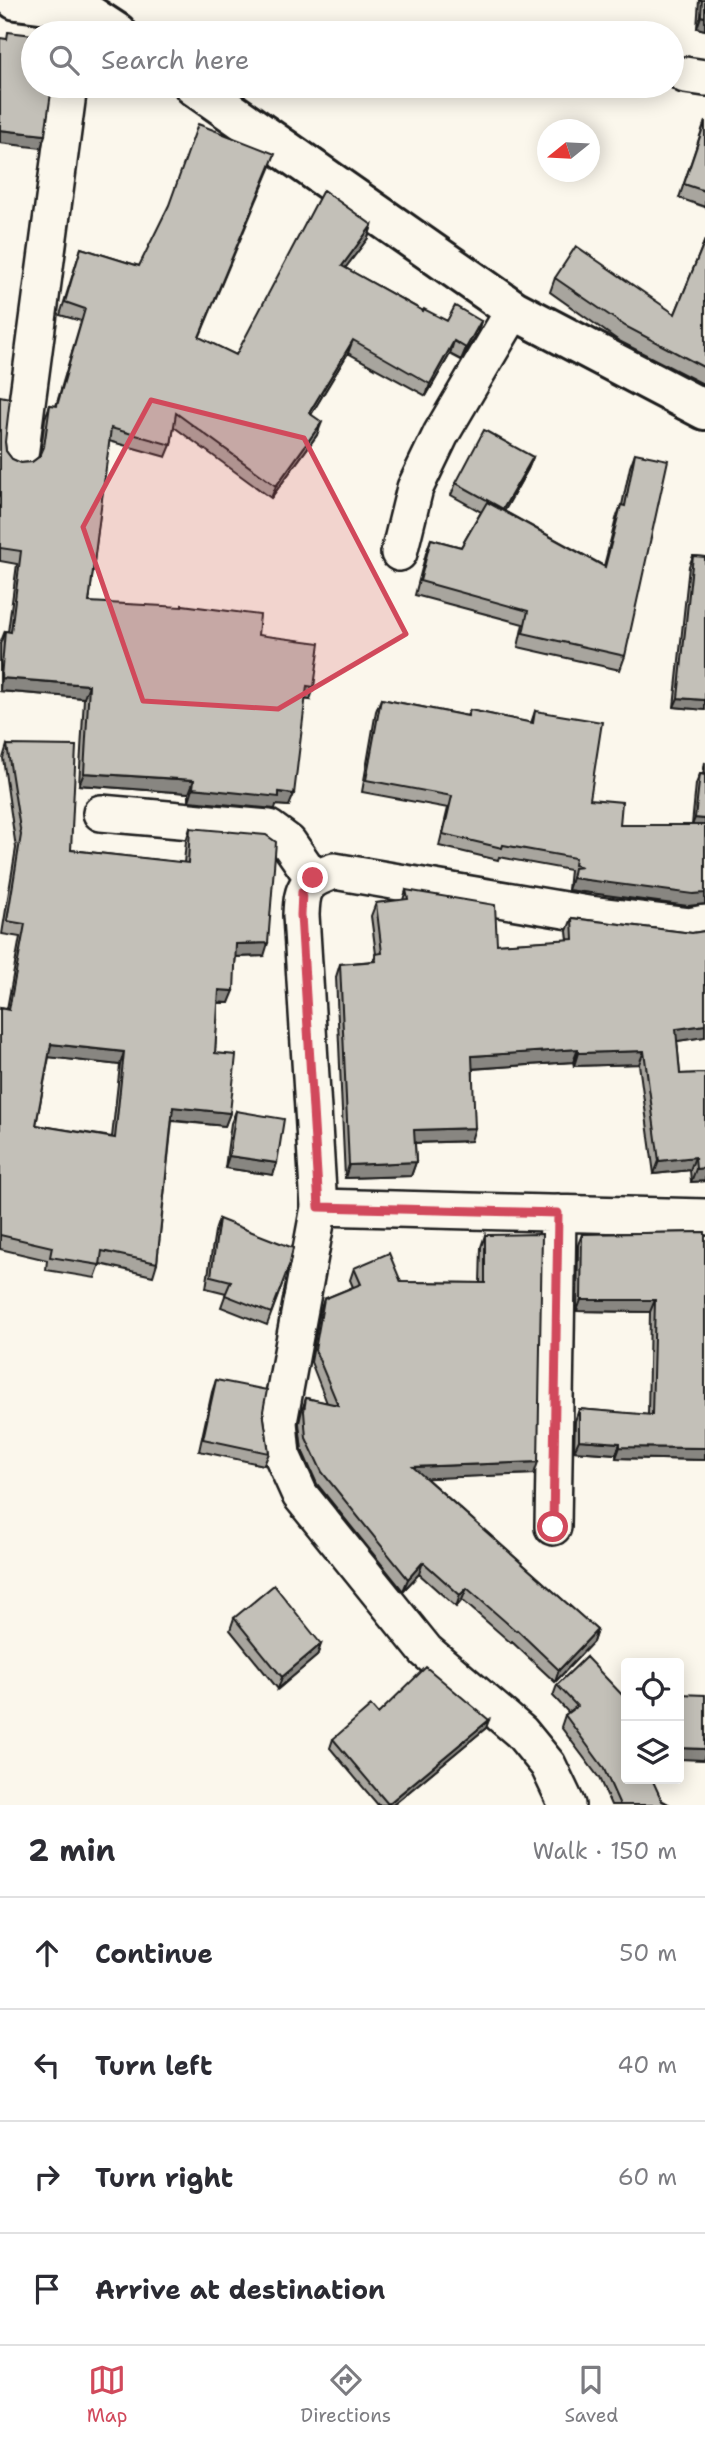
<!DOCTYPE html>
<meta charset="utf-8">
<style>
body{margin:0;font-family:"Shantell Sans",sans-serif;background:#f2f2f3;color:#2b2b33}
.controls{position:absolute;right:21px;bottom:21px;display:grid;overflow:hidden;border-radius:7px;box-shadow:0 4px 18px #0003}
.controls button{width:63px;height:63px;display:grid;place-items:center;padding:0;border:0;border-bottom:2px solid #e1e1e2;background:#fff;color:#2b2b33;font:35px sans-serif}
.compass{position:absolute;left:537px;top:119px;width:63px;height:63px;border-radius:50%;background:#fff;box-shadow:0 4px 18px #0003;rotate:252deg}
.stop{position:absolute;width:21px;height:21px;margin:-16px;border:5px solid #d1495b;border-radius:50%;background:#fff}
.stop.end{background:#d1495b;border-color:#fff;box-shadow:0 2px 7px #0008}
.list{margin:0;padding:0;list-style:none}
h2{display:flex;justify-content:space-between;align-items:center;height:91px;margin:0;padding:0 28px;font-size:30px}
h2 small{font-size:23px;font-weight:400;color:#7c7c81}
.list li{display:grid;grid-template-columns:46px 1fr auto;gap:21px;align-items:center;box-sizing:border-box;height:112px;padding:0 28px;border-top:2px solid #e1e1e2}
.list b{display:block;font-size:26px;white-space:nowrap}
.list em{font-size:23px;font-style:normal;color:#7c7c81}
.icon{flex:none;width:38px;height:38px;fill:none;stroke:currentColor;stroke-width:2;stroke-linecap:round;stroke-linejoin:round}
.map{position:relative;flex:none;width:705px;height:1805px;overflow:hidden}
.search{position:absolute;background:#fff;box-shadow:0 4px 18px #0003;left:21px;right:21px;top:21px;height:77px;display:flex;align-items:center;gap:18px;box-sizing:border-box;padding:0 24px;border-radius:38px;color:#7c7c81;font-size:26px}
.sheet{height:539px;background:#fff}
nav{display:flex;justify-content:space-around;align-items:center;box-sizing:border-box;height:98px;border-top:2px solid #e1e1e2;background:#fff;font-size:19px;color:#7c7c81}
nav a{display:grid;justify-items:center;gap:4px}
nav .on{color:#d1495b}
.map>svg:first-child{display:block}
</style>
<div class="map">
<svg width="705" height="1805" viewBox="0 0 705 1805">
<rect width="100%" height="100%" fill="#fbf7ec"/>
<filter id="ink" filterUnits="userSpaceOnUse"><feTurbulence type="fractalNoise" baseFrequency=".0143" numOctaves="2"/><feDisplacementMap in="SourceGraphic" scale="14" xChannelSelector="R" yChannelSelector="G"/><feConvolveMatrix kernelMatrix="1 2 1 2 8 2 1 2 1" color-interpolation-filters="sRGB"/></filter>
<g filter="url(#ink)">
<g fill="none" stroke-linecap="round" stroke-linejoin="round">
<g stroke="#1c1c1c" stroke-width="40">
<path id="street" d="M 685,75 L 705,78
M 20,456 L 69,86
M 399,553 L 415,488 L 441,434 L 514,310
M 101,813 L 269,828 L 288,842 L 313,878
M 319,1207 L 705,1217
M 553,1527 L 558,1213
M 567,1805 L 548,1765 L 521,1732 L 426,1651 L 300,1495 L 282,1455 L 279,1422 L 319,1207 L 301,915 C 302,886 306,881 334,871 L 588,914 L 689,926 L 705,923"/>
</g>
<g stroke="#1c1c1c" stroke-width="44">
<path id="secondary" d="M 16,0 L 79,8 L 117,33
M 194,86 L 514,310 L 705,410"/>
</g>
<use href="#street" stroke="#fbf7ec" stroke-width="35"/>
<use href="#secondary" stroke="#fbf7ec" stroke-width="38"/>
</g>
<path fill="#a8a59e" stroke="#1c1c1c" stroke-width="2" fill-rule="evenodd" d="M 699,0 L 705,0 L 705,30 L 697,28 Z
M 705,121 L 705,207 L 679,198 Z
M 271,166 L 199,338 L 236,355 L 372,225 L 368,238 L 345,268 L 423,311 L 447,321 L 481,321 L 477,334 L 461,360 L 450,354 L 426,396 L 348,353 L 311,414 L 317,435 L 271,498 L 174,427 L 171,445 L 166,457 L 109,441 L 89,602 L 258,635 L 310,700 L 305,699 L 289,806 L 276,805 L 275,809 L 189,801 L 189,793 L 79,785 L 84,698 L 0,691 L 0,644 L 5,631 L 8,632 L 17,564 L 0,561 L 0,396 L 6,451 L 12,459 L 21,463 L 32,462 L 40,456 L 45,418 L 50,405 L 56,406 L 81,321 L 60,315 L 81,248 L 139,266 Z
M 705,240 L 705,385 L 619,341 L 550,292 L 555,278 L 675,314 Z
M 635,453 L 625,656 L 620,670 L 518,647 L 523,624 L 415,595 L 426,553 L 431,539 L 461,547 L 481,512 L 451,495 L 456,483 L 533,457 L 528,469 L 504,511 L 604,566 L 616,519 L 621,505 L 622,505 L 630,467 Z
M 693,556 L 705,557 L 705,710 L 674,707 L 689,566 Z
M 381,699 L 467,716 L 470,710 L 531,723 L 535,711 L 590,799 L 620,825 L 692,825 L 696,784 L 700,774 L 703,774 L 705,762 L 705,904 L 688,906 L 568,890 L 570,870 L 499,857 L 498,860 L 439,846 L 448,808 L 362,792 L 376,711 Z
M 7,745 L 71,850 L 184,863 L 186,841 L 190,828 L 264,956 L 236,957 L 229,1003 L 218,1003 L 215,1053 L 230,1113 L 225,1126 L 172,1121 L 157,1263 L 153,1276 L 100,1264 L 95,1278 L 46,1270 L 47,1260 L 0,1249 L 0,1008 L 7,1009 L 20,937 L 2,934 L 16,848 L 3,758 ZM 49,1057 L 120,1065 L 112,1137 L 36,1125 Z
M 406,890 L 497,944 L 568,940 L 567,931 L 572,918 L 692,933 L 705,931 L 705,1037 L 677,1041 L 680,1074 L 705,1073 L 705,1181 L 691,1182 L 690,1170 L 654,1174 L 639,1064 L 574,1066 L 573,1062 L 473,1069 L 471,1141 L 415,1143 L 416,1162 L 411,1176 L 345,1178 L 336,977 L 340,964 L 373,961 L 376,954 L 371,916 L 376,903 L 403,900 Z
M 236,1111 L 277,1163 L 273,1175 L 225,1168 L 231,1123 Z
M 219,1219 L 290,1263 L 267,1325 L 221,1307 L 226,1293 L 206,1288 L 215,1231 Z
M 705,1232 L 705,1460 L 616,1458 L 616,1454 L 574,1451 L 575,1421 L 579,1409 L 648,1415 L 650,1312 L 577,1311 L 578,1245 L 582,1234 Z
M 485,1235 L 534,1474 L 426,1478 L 597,1630 L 593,1642 L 555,1682 L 512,1642 L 511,1643 L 462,1600 L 456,1607 L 419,1574 L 403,1591 L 317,1484 L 302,1450 L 299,1423 L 302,1410 L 306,1398 L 327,1403 L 311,1362 L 320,1311 L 324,1299 L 353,1287 L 350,1280 L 354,1268 L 401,1282 L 480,1283 L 481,1247 Z
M 216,1380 L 263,1411 L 269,1453 L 264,1465 L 199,1451 L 212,1392 Z
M 234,1618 L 321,1644 L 317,1656 L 278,1689 L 230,1630 Z
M 586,1657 L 626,1779 L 670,1805 L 611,1805 L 599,1778 L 561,1727 L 565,1715 L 569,1713 L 553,1696 L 557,1685 Z
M 486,1728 L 393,1805 L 378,1805 L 330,1748 L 333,1739 Z"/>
<path fill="#888681" stroke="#1c1c1c" stroke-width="2" d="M 701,16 L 705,17 L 705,30 L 697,28 Z
M 0,130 L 45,135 L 41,148 L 0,143 Z
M 372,225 L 368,238 L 337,279 L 342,266 Z
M 481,321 L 477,334 L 461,360 L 466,348 Z
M 353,340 L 348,353 L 305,425 L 309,413 Z
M 454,341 L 450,354 L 426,396 L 430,384 Z
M 322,422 L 317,435 L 271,498 L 276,486 Z
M 533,457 L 528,469 L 499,521 L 503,509 Z
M 1,678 L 89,685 L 84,698 L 0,691 Z
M 307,686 L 314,687 L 310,700 L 302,699 Z
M 678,698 L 705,700 L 705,710 L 674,707 Z
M 84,773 L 194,780 L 189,793 L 79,785 Z
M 193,788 L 279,792 L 294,794 L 289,806 L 276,805 L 275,809 L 189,801 Z
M 695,818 L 705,819 L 705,829 L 691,828 Z
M 572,878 L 705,893 L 705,904 L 688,906 L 568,890 Z
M 268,943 L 264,956 L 232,957 L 236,944 Z
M 219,990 L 234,991 L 229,1003 L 214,1002 Z
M 705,1025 L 705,1037 L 671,1042 L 676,1029 Z
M 51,1044 L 124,1052 L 120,1065 L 47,1057 Z
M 578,1049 L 573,1062 L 468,1069 L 472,1056 Z
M 644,1051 L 639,1064 L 574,1066 L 578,1053 Z
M 173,1107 L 230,1113 L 225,1126 L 169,1120 Z
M 475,1128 L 471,1141 L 409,1143 L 414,1130 Z
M 229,1156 L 277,1163 L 273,1175 L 225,1168 Z
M 695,1157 L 690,1170 L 654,1174 L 659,1161 Z
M 416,1162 L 411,1176 L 345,1178 L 349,1165 Z
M 705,1168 L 705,1181 L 691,1182 L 696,1169 Z
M 581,1300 L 655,1300 L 650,1312 L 577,1311 Z
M 579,1440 L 620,1443 L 616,1454 L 574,1451 Z
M 620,1447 L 705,1448 L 705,1460 L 616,1458 Z
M 538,1462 L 534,1474 L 409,1479 L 413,1467 Z
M 423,1562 L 419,1574 L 403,1591 L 408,1579 Z
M 467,1588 L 462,1600 L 456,1607 L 460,1595 Z
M 597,1630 L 593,1642 L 555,1682 L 559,1670 Z
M 321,1644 L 317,1656 L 278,1689 L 282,1677 Z
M 489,1720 L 486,1728 L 393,1805 L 387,1805 Z
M 679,1748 L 705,1749 L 705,1755 L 703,1760 L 679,1759 Z"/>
<path fill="#c3c0b8" stroke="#1c1c1c" stroke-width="2" fill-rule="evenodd" d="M 702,0 L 705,0 L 705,17 L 701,16 Z
M 8,32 L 33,35 L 33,86 L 52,86 L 45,135 L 0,130 L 0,38 L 7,39 Z
M 705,122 L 705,191 L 684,184 Z
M 198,124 L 275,154 L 199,337 L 236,355 L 323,190 L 372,225 L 342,266 L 423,311 L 424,309 L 447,321 L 455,306 L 481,321 L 466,348 L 454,341 L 430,384 L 353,340 L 309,413 L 322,422 L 276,486 L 176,413 L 171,445 L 111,428 L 89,602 L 182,607 L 182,605 L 260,615 L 258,635 L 320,643 L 314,687 L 307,686 L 294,794 L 279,792 L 279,797 L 193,788 L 194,780 L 84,773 L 89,685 L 1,678 L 5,631 L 11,632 L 21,551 L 0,548 L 0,396 L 10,398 L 5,442 L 6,451 L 12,459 L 21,463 L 32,462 L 40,456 L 44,447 L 50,405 L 57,406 L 85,309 L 65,302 L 81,248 L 139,266 L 169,205 Z
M 705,240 L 705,368 L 625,326 L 555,278 L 576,246 L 675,314 Z
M 484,430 L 533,457 L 503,509 L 456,483 Z
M 635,453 L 668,460 L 625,656 L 523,633 L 528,611 L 420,581 L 431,539 L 461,547 L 487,502 L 605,567 L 621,505 L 625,506 Z
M 693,556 L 705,557 L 705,700 L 678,698 Z
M 381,699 L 468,716 L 470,710 L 533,723 L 535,711 L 602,722 L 590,799 L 622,802 L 620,825 L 705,825 L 705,893 L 693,894 L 572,878 L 574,868 L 582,867 L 574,865 L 575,858 L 503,845 L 502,848 L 443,834 L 452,796 L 366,780 Z
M 7,745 L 76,746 L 71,850 L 188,863 L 190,828 L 266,835 L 276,842 L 268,943 L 236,944 L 234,991 L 219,990 L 215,1053 L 236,1055 L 230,1113 L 173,1107 L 157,1263 L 102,1251 L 100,1265 L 50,1257 L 52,1247 L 0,1235 L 0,1008 L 9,1010 L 25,924 L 7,921 L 21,835 ZM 51,1044 L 124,1052 L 115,1138 L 36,1125 Z
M 705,773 L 705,819 L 695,818 L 700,774 L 705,775 Z
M 406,890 L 495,905 L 497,944 L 573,939 L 572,918 L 692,933 L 705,931 L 705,1025 L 676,1029 L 680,1074 L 705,1073 L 705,1168 L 696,1169 L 695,1157 L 659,1161 L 644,1051 L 578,1053 L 578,1049 L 472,1056 L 475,1128 L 414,1130 L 416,1162 L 349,1165 L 340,964 L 376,961 L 375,954 L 382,953 L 376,903 L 408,899 Z
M 236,1111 L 284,1119 L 277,1163 L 229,1156 Z
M 219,1219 L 293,1248 L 290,1263 L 271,1313 L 225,1295 L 231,1281 L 211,1276 Z
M 705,1232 L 705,1448 L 620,1447 L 620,1443 L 579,1440 L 579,1409 L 652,1415 L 655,1300 L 581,1300 L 582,1234 Z
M 542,1234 L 538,1462 L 413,1467 L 597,1630 L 559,1670 L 517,1630 L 516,1631 L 467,1588 L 460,1595 L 423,1562 L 408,1579 L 322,1472 L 306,1438 L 304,1411 L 306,1398 L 338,1405 L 315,1350 L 324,1299 L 361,1284 L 354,1268 L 389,1253 L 401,1282 L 485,1283 L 485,1235 Z
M 216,1380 L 267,1390 L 263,1411 L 269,1453 L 203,1439 Z
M 274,1585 L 321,1644 L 282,1677 L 234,1618 Z
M 586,1657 L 626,1699 L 626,1779 L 652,1779 L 662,1801 L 670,1805 L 620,1805 L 603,1767 L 565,1715 L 577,1706 L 557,1685 Z
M 426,1667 L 489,1720 L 388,1804 L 333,1739 L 371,1706 L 378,1714 Z
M 679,1694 L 705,1695 L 705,1749 L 679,1748 Z"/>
</g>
<g fill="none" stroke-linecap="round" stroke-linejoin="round" filter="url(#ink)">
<path stroke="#d1495b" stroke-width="9" d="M 313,878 L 302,892 L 301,915 L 319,1207 L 558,1213 L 553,1527"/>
</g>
<path fill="#d1495b" fill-opacity="0.2" stroke="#d1495b" stroke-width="5" stroke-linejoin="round" d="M 151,400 L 304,438 L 406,634 L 278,709 L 143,701 L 83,527 Z"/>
</svg>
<div class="controls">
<button><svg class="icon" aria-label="locate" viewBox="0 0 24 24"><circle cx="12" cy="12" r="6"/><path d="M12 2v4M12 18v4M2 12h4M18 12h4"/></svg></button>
<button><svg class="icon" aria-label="layers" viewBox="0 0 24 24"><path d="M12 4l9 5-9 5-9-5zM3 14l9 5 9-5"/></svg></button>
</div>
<svg class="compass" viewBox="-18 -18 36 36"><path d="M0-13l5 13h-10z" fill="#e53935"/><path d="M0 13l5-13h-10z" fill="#7c7c81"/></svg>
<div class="stop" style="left:553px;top:1527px"></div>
<div class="stop end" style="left:313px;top:878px"></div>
<div class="search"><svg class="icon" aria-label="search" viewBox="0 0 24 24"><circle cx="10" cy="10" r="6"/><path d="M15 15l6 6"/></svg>Search here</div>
</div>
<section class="sheet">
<h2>2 min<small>Walk · 150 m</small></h2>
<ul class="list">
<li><svg class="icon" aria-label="ahead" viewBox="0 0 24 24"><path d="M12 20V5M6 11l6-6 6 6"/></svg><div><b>Continue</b></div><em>50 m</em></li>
<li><svg class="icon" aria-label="left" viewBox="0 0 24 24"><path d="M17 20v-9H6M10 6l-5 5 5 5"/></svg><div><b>Turn left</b></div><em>40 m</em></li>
<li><svg class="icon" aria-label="right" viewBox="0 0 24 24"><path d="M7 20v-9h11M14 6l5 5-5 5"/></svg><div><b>Turn right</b></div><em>60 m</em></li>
<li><svg class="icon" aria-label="arrive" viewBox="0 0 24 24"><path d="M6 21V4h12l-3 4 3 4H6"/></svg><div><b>Arrive at destination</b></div></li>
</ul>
</section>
<nav>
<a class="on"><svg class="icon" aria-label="map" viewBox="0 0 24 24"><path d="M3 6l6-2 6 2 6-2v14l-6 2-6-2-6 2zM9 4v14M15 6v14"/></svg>Map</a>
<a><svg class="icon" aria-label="directions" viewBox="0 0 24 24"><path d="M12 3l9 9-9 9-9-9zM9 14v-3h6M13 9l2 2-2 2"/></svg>Directions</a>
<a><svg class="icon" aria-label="saved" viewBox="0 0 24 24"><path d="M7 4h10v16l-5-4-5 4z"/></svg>Saved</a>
</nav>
